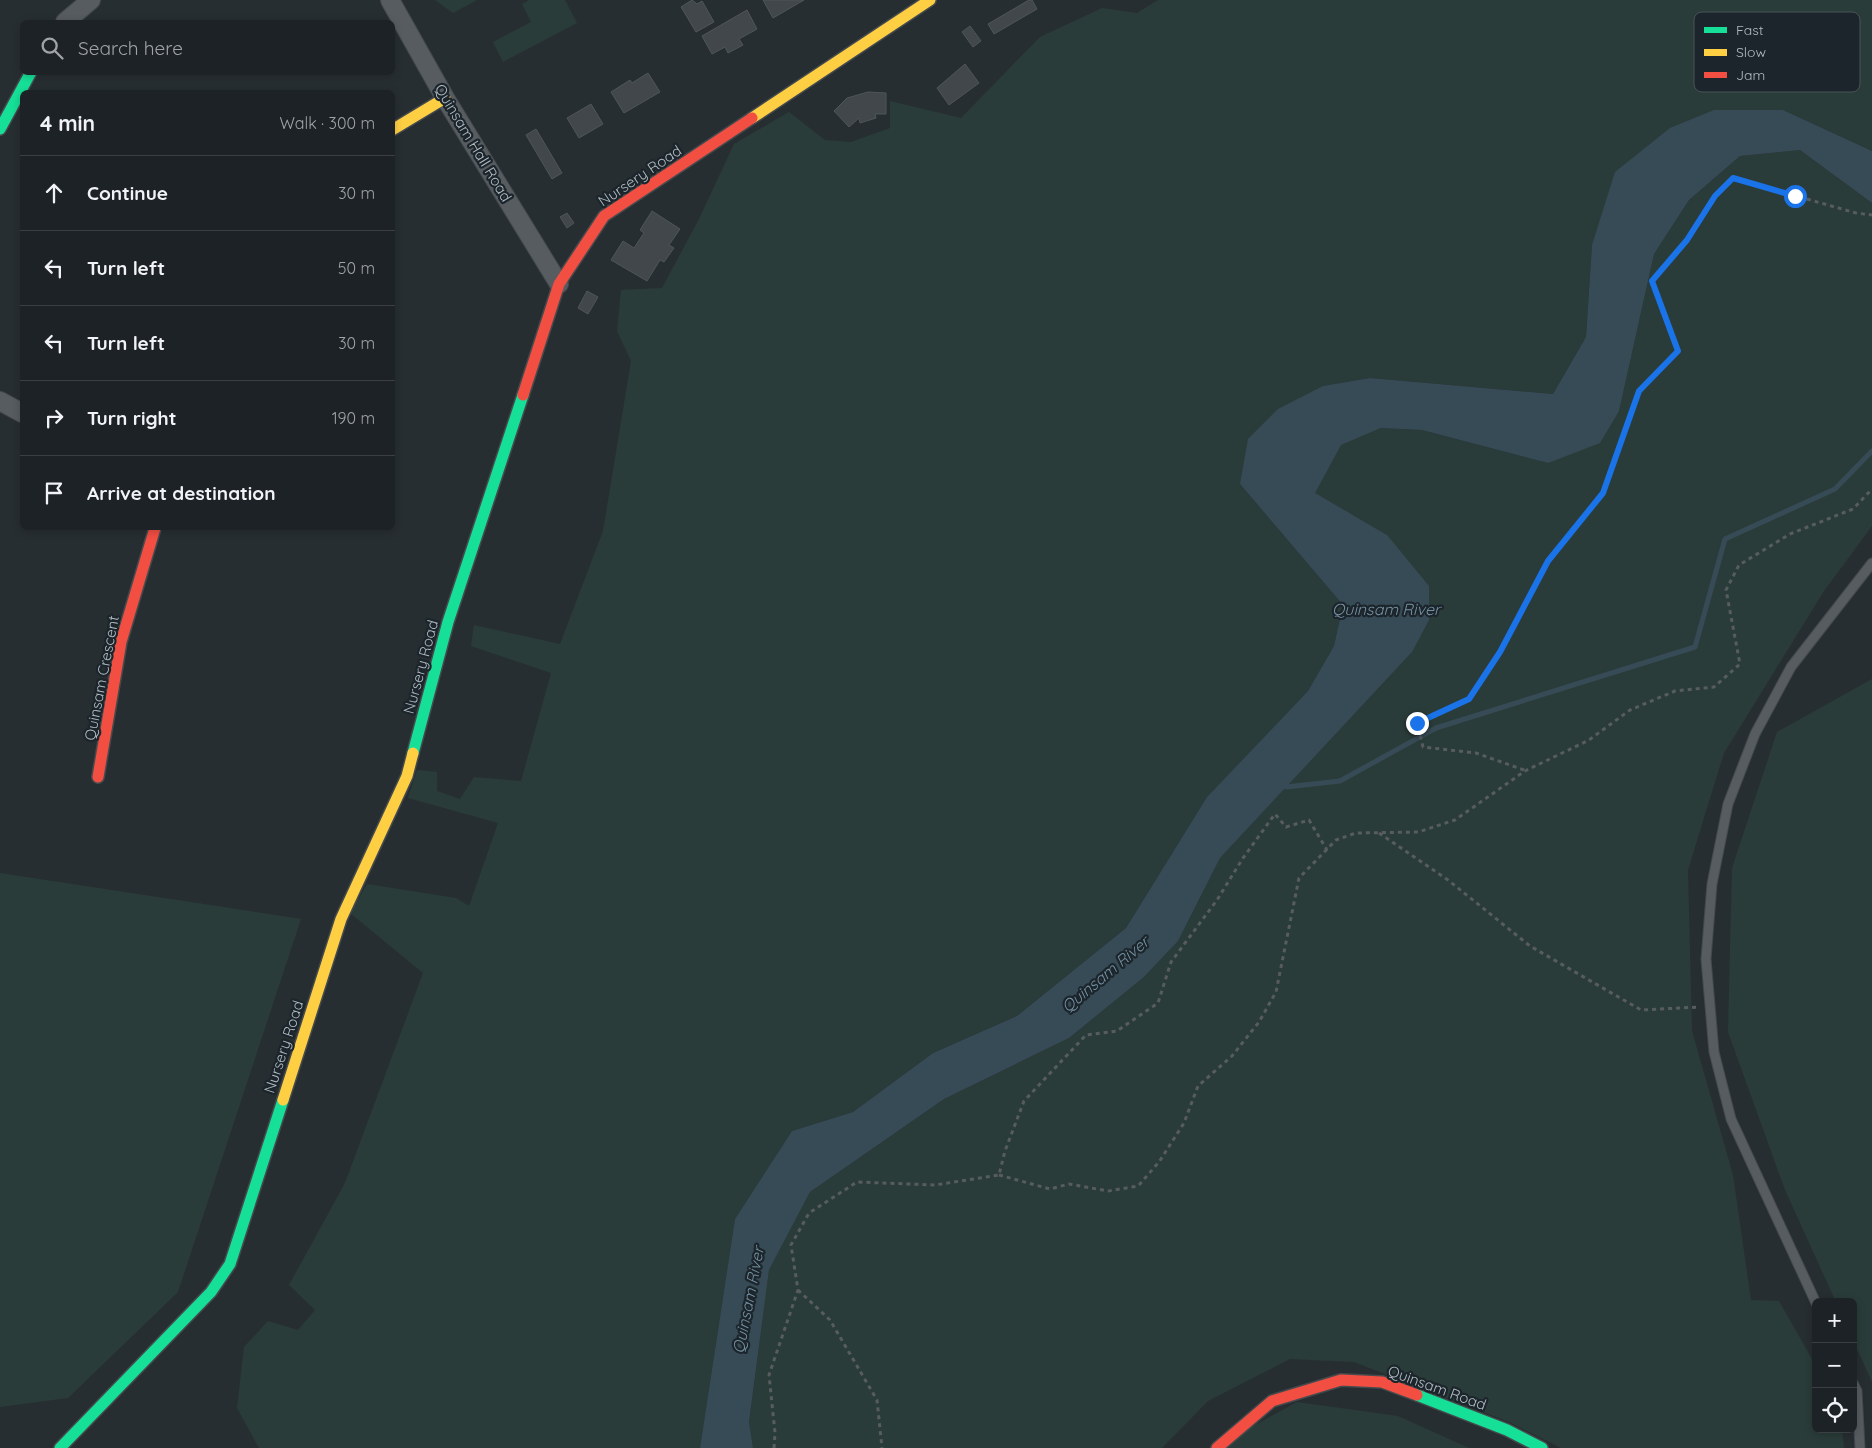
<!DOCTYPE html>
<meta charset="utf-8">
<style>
body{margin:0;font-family:Quicksand,sans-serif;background:#2a2f32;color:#f1f3f6}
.controls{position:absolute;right:15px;bottom:15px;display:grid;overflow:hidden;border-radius:8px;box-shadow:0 2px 8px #0003}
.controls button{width:45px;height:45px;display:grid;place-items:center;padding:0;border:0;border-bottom:1px solid #3b3f43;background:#1d2226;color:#f1f3f6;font:25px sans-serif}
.stop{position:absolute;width:15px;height:15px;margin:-11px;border:4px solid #1a73e8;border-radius:50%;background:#fff}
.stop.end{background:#1a73e8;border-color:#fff;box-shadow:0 1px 5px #0008}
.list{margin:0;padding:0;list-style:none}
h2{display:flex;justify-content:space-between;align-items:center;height:65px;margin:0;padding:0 20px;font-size:21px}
h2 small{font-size:16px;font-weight:400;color:#a0a4a7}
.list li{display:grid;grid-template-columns:32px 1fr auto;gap:15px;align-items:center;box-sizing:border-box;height:75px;padding:0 20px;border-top:1px solid #3b3f43}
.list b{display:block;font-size:19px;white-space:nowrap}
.list em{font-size:16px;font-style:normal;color:#a0a4a7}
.icon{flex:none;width:28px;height:28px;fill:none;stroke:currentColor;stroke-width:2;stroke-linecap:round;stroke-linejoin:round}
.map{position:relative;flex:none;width:1872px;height:1448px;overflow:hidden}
.search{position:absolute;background:#1d2226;box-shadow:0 2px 8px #0003;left:20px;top:20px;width:375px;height:55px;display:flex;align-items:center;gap:12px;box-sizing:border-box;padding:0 18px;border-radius:8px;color:#a0a4a7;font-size:19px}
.panel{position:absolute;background:#1d2226;box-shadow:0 2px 8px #0003;left:20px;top:90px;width:375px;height:440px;border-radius:8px}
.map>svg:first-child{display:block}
</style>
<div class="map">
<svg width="1872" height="1448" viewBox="0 0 1872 1448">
<rect width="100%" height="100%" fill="#272e32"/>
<path fill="#2a3c39" d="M 435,0 L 477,0 L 453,13 Z
M 529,0 L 565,0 L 577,23 L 503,62 L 493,42 L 531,22 L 522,4 Z
M 1158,0 L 1872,0 L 1872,151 L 1783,110 L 1592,245 L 1586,337 L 1553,394 L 1370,378 L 1323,386 L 1240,484 L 1343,605 L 1334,646 L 1308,691 L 1207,797 L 1126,928 L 1017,1016 L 933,1053 L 853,1112 L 792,1131 L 735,1219 L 700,1448 L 259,1448 L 237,1408 L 244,1347 L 268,1321 L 298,1330 L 315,1310 L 289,1285 L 345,1183 L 423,973 L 350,913 L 367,884 L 456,898 L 469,906 L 498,823 L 408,798 L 417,770 L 437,772 L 437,791 L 460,799 L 474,777 L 521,781 L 551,673 L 471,646 L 474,625 L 560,644 L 603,531 L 631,361 L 617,331 L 621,290 L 662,288 L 699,219 L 734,144 L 789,112 L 825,140 L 851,142 L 890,128 L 890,101 L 961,118 L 1040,37 L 1102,8 L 1137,13 Z
M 1800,150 L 1872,203 L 1872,526 L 1824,591 L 1724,753 L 1688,870 L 1692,1031 L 1733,1175 L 1751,1300 L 1779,1301 L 1816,1366 L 1816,1429 L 1842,1429 L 1844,1448 L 1561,1448 L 1509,1422 L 1354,1362 L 1290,1359 L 1208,1401 L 1162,1448 L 753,1448 L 749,1423 L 769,1270 L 810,1192 L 944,1099 L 1069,1038 L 1144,977 L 1178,941 L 1220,858 L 1412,652 L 1387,535 L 1314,493 L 1341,445 L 1381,428 L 1422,430 L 1548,463 L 1619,411 L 1654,254 L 1689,200 L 1740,156 Z
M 1872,679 L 1872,1382 L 1853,1340 L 1853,1302 L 1836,1302 L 1785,1190 L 1728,1032 L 1732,868 L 1777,732 Z
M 0,873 L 301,919 L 178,1292 L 68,1398 L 0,1407 Z
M 1297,1402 L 1398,1416 L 1469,1448 L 1213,1448 Z"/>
<path fill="#374b57" d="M 1714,110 L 1783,110 L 1872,151 L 1872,203 L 1800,150 L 1740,156 L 1689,200 L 1654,254 L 1619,411 L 1600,443 L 1548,463 L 1422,430 L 1381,428 L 1341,445 L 1315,493 L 1387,535 L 1429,586 L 1429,620 L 1412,652 L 1220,858 L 1178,941 L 1144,977 L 1069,1038 L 944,1099 L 810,1192 L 769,1270 L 749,1422 L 753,1448 L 700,1448 L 735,1219 L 792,1131 L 853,1112 L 933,1053 L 1017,1016 L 1126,928 L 1207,797 L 1308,691 L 1334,646 L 1343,605 L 1240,484 L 1248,439 L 1278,409 L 1323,386 L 1370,378 L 1553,394 L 1586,337 L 1592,245 L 1615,172 L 1670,128 Z"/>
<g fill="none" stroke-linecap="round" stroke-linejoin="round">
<path stroke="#374b57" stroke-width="5" d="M 1286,787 L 1340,781 L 1436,728 L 1695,647 L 1725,539 L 1835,489 L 1872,451"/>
</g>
<path fill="#41474a" stroke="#4f565a" d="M 692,0 L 697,4 L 702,1 L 714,22 L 696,32 L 681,7 Z
M 763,0 L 804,0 L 773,18 Z
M 1029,0 L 1032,0 L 1037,9 L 994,34 L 988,24 Z
M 747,10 L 757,29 L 739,39 L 743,45 L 728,53 L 725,47 L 712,54 L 702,36 Z
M 970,26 L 981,41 L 973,47 L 962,32 Z
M 965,64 L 979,83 L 949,105 L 937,88 Z
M 648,73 L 660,92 L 624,113 L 611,92 L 630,80 L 632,83 Z
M 868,92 L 886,93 L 886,114 L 875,114 L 876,118 L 860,123 L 859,118 L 849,127 L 834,111 L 847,98 Z
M 591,104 L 603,124 L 579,138 L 567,118 Z
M 536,129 L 562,173 L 552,179 L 526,135 Z
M 652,211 L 680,229 L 669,245 L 674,248 L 664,262 L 660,260 L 647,281 L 611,260 L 623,241 L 634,248 L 644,233 L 640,230 Z
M 567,213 L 574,223 L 567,228 L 560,217 Z
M 587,291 L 598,297 L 588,314 L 578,308 Z"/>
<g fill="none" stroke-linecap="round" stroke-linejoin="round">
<g stroke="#454a4d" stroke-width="11">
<path id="lane" d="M 1816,1303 L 1731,1119 L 1714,1052 L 1706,959 L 1712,884 L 1728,804 L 1755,734 L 1791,667 L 1872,563
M 1853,1383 L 1857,1391 L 1860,1448"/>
</g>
<g stroke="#454a4d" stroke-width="20">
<path id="street" d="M 390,0 L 445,98 L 559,284
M 65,22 L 91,0
M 0,401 L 22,413"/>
</g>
<g stroke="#454a4d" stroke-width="14">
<path id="fast" d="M 0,129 L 31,72
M 413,753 L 448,622 L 523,395
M 1417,1395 L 1507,1430 L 1542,1448
M 60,1448 L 211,1292 L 230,1264 L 283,1100"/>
</g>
<g stroke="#454a4d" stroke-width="14">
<path id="slow" d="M 752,118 L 930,0
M 392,130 L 445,98
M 283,1100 L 341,919 L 407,776 L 413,753"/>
</g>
<g stroke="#454a4d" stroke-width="14">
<path id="jam" d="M 523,395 L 559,284 L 604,216 L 752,118
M 98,777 L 121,642 L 155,528
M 1217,1448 L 1272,1401 L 1341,1380 L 1382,1382 L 1417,1395"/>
</g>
<path stroke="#575c5f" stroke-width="3" stroke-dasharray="4 4" stroke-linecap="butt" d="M 1524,770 L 1476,753 L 1423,747 L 1417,723 L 1469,699 L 1500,652 L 1548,561 L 1603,493 L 1639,391 L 1678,351 L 1652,281 L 1687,240 L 1715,196 L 1733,178 L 1856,213 L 1872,215
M 1379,833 L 1448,880 L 1530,946 L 1641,1010 L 1700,1007
M 999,1175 L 1050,1189 L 1069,1184 L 1108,1191 L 1138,1186 L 1159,1162 L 1184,1123 L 1198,1086 L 1232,1056 L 1259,1022 L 1276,992 L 1299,878 L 1336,840 L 1356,833 L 1418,832 L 1455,820 L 1525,771 L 1589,740 L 1630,710 L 1675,691 L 1714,687 L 1740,664 L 1726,590 L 1739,565 L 1790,534 L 1853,509 L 1872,489
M 798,1290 L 830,1320 L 877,1400 L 882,1448
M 774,1448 L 775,1433 L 769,1375 L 798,1290 L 791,1245 L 809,1213 L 857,1182 L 935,1185 L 999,1175 L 1005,1151 L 1024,1101 L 1086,1035 L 1117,1031 L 1158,1003 L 1171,962 L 1217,900 L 1243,858 L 1275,814 L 1286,827 L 1309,820 L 1327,850"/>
<use href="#lane" stroke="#575c61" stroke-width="9"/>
<use href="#street" stroke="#575c61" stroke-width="18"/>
<use href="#fast" stroke="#16e098" stroke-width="11"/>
<use href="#slow" stroke="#ffcf43" stroke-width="11"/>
<use href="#jam" stroke="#f24e42" stroke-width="11"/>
</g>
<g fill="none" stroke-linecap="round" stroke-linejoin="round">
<path stroke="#1a73e8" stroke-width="6" d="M 1417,723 L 1469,699 L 1500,652 L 1548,561 L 1603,493 L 1639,391 L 1678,351 L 1652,281 L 1687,240 L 1715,196 L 1733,178 L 1795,196"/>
</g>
<g text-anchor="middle" stroke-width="4.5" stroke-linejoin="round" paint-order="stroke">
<g font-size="15" fill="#b1bcc3" stroke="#1c252b">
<text transform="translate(473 143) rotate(59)" y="5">Quinsam Hall Road</text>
<text transform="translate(640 176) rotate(-34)" y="5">Nursery Road</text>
<text transform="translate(421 667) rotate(-75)" y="5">Nursery Road</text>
<text transform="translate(102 678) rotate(-79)" y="5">Quinsam Crescent</text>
<text transform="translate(284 1047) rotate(-72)" y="5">Nursery Road</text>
<text transform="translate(1437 1388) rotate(20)" y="5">Quinsam Road</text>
</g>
<g font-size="16" font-style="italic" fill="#7592a3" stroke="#1c252b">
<text x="1386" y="615">Quinsam River</text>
<text transform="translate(1105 974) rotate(-40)" y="6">Quinsam River</text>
<text transform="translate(748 1300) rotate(-79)" y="6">Quinsam River</text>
</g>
</g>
<rect x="1694" y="12" width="166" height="80" rx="8" fill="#1c252b" stroke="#495259" stroke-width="1"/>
<rect x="1704" y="27" width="23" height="6" fill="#16e098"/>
<rect x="1704" y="49" width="23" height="7" fill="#ffcf43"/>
<rect x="1704" y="72" width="23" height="6" fill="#f24e42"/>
<g font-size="14" fill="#b1bcc3">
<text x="1736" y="35">Fast</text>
<text x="1736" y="57">Slow</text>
<text x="1736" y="80">Jam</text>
</g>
</svg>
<div class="controls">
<button>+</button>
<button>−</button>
<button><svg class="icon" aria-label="locate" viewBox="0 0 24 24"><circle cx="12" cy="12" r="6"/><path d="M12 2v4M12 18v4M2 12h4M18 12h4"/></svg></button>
</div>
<div class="stop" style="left:1795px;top:196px"></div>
<div class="stop end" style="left:1417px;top:723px"></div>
<div class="search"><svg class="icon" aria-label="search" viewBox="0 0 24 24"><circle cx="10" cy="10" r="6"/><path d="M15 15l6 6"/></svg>Search here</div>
<section class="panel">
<h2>4 min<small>Walk · 300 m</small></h2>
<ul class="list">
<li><svg class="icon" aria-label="ahead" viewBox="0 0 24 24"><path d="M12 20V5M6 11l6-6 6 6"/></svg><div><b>Continue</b></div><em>30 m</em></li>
<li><svg class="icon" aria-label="left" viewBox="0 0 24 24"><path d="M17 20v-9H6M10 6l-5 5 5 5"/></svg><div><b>Turn left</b></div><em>50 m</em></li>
<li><svg class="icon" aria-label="left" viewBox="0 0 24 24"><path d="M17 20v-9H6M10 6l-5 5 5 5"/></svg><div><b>Turn left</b></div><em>30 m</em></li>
<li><svg class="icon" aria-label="right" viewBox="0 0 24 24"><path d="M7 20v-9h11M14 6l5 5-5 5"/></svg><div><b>Turn right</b></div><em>190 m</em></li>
<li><svg class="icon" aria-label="arrive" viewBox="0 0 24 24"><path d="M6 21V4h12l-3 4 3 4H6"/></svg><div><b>Arrive at destination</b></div></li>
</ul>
</section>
</div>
